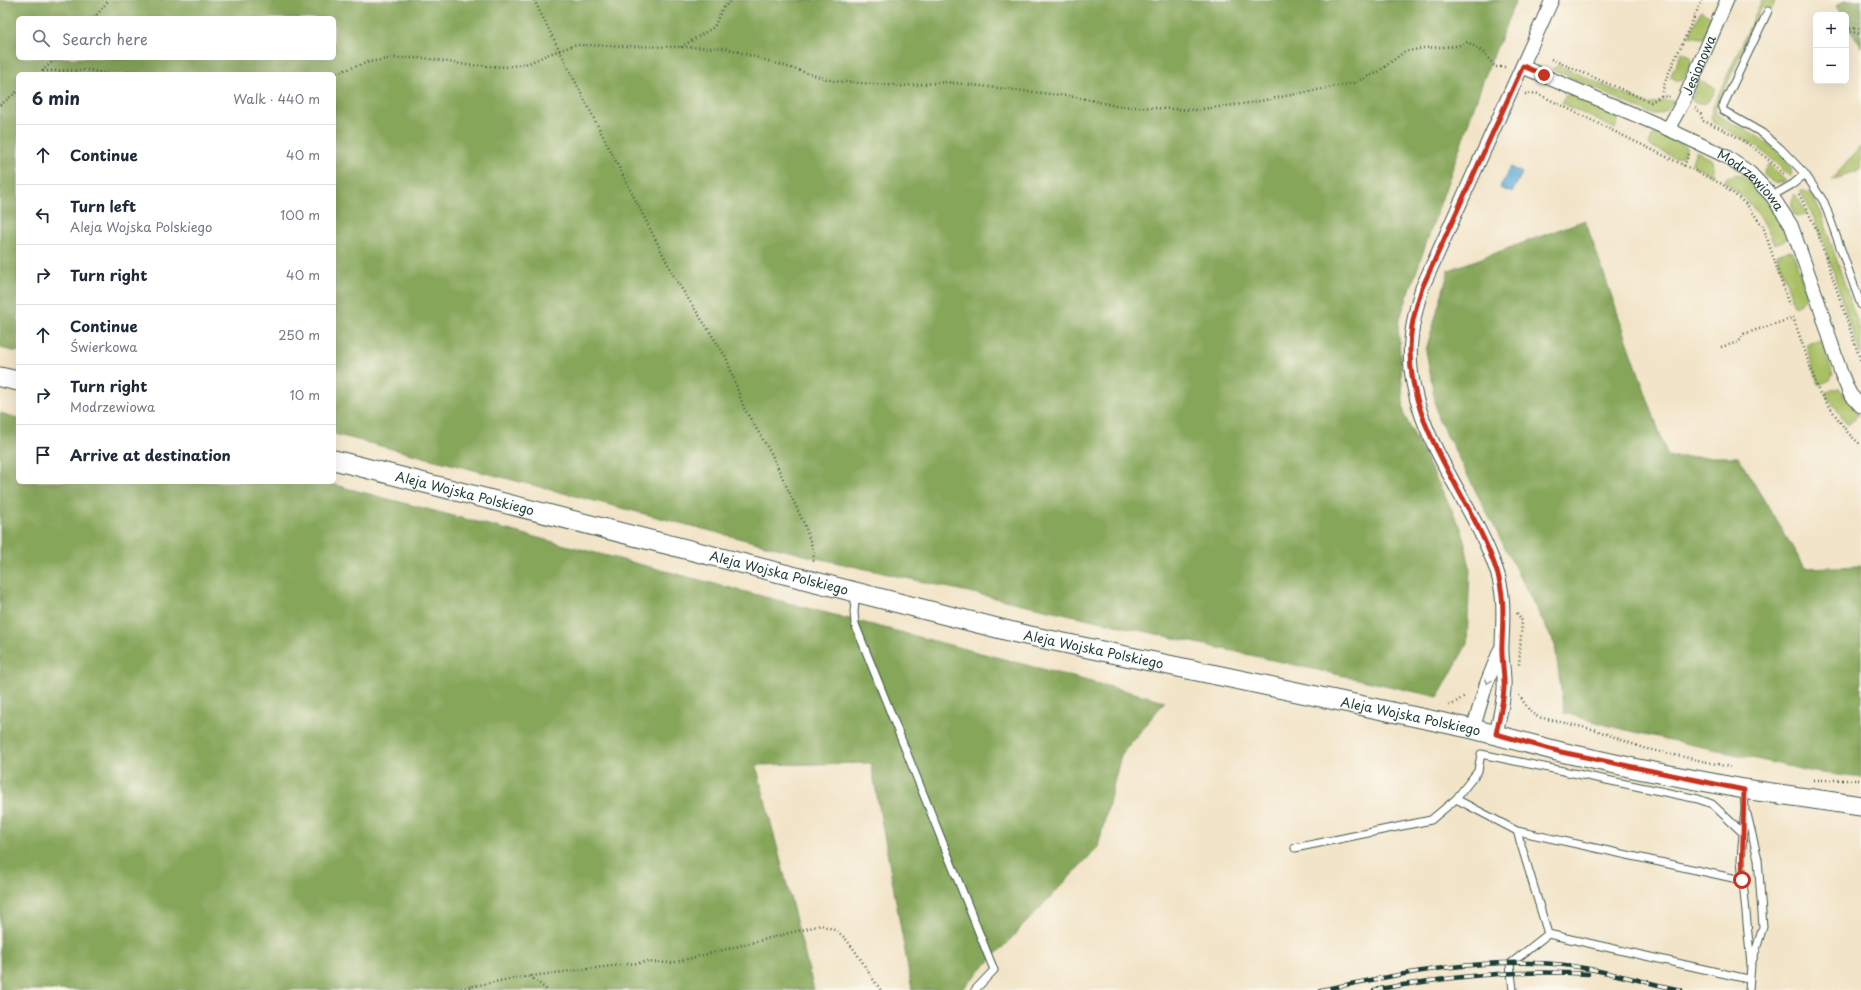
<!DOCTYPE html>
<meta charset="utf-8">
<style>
body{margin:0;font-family:"Playpen Sans",sans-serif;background:#f2f2f3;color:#1f2937}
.controls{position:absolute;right:12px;top:12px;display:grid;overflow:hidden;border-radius:6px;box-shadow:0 4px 16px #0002}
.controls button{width:36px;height:36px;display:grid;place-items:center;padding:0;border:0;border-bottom:1px solid #e0e1e3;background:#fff;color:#1f2937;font:20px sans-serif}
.stop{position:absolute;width:12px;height:12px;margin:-9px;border:3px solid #c8321e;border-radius:50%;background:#fff}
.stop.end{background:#c8321e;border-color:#fff;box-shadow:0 1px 4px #0008}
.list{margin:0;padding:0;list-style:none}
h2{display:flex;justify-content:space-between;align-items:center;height:52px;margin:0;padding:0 16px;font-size:17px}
h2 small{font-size:13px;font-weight:400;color:#747a83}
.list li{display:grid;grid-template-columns:26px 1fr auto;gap:12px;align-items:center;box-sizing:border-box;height:60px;padding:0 16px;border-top:1px solid #e0e1e3}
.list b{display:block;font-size:15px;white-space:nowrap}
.list p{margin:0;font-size:13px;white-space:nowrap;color:#747a83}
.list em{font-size:13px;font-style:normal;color:#747a83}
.icon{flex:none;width:22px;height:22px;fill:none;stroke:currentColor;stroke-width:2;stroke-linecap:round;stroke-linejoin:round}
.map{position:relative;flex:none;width:1861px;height:990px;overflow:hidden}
.search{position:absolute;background:#fff;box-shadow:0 4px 16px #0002;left:16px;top:16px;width:320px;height:44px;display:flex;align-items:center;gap:10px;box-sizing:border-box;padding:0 14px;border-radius:6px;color:#747a83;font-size:15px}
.panel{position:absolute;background:#fff;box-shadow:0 4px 16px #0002;left:16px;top:72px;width:320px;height:412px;border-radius:6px}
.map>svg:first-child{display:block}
</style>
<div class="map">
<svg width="1861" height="990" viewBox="0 0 1861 990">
<rect width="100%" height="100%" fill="#fbf7ec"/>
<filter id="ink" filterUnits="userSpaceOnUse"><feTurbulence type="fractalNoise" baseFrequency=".025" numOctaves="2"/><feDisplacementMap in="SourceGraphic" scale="8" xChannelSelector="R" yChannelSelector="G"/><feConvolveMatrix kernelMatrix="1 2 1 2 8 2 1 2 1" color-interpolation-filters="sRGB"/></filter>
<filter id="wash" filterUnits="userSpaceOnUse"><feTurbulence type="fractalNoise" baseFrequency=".012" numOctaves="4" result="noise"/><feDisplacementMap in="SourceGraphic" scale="16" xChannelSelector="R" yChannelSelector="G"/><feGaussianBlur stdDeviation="0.9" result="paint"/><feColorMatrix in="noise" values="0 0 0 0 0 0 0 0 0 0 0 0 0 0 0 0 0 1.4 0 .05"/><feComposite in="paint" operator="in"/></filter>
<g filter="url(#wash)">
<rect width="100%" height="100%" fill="#f2e4c8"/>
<path fill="#a9bf64" stroke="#647e4c" d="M 1762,0 L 1770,0 L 1775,2 L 1771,11 L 1762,7 L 1715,110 C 1718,120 1735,124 1745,129 C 1758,136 1783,153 1790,166 C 1792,169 1792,174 1790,177 L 1758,147 L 1714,123 L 1711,118 L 1712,109 Z
M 1701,11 L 1709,15 L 1711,20 L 1703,38 L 1689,36 Z
M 1682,52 L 1690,56 L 1692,60 L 1683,80 L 1679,81 L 1670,77 Z
M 1558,65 L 1646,104 C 1656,106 1664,97 1674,102 C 1667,112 1661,116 1649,113 L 1552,69 Z
M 1701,82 L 1716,88 C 1710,101 1707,108 1691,100 L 1698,84 Z
M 1569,94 L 1618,116 L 1618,121 L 1615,129 L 1562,103 L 1564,97 Z
M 1656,133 L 1687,147 L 1683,156 L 1675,158 L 1649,145 L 1652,137 Z
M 1860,147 L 1861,170 L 1832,180 Z
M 1696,151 L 1711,159 L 1714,167 L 1711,175 L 1694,166 L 1692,162 Z
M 1769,164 L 1786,181 C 1777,185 1771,181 1764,175 L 1764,171 Z
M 1737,174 C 1757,180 1779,219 1788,238 L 1783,242 L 1774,245 C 1765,219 1748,197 1724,182 L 1727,177 Z
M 1802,190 L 1811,194 L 1821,212 L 1861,334 L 1861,355 C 1839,301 1830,242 1800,191 Z
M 1795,194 L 1807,213 L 1798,217 L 1795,216 C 1791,209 1790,201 1795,194 Z
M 1788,251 L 1793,252 L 1806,293 C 1807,302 1801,303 1794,306 L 1777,255 Z
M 1817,341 L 1822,341 L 1833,375 L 1830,380 L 1819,385 L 1806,345 Z
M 1833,389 L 1840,389 L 1858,415 L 1848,425 L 1825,393 Z"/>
<path fill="#86a65a" stroke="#527247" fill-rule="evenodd" d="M 0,0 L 1516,0 L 1483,81 L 1398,324 L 1404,415 L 1462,530 L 1470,568 L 1467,644 L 1438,697 L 812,557 L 334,434 L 334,74 L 18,74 L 18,352 L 0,348 ZM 18,18 L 334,18 L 334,58 L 18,58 Z
M 1845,0 L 1861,0 L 1861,47 L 1846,22 L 1846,15 L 1841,15 L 1836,6 Z
M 1585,220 L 1668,457 L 1738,457 L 1805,568 L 1861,566 L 1861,778 L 1814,772 L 1617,728 L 1564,713 L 1555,645 L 1438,418 L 1426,350 L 1449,270 Z
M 0,413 L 18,418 L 18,482 L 323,482 L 1165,701 L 1121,755 L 1098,847 L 962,990 L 912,990 L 871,763 L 756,765 L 814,990 L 0,990 Z"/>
<path fill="#5fabd8" stroke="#3f7486" d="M 1510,167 L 1522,173 L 1512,193 L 1500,188 Z"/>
</g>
<g filter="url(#ink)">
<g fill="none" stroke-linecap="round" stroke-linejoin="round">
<g stroke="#3f564a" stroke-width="9">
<path id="service" d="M 1768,11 L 1722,108 L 1724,111 L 1762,133 L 1781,149 L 1805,174 L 1824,202 L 1861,305
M 1772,196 L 1793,184 L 1805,174
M 856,592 L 854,612 L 855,624 L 994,970 L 975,990
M 1744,790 L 1745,808 L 1741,860 L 1751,965 L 1749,990
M 1456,799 L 1517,831 L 1548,934 L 1510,964 L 1513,990
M 1747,814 L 1758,859 L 1763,927 L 1752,962
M 1517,831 L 1742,880
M 1295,848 L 1431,820 L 1456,799 L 1478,771 L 1481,754 L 1698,799 L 1712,804 L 1743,833
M 1548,934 L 1748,979"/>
</g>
<g stroke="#3f564a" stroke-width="15">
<g id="minor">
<path id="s1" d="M 1523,67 L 1668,129 L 1725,156 L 1750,173 L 1772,196 L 1791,225 L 1816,295 L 1841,373 L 1850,394 L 1861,406"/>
<path id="s2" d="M 1668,129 L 1683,102 L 1727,0"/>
<path d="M 1473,729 L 1486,685 L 1500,650"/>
<path d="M 1496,734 C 1499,719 1503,704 1504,689 C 1505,674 1501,659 1502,644 C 1503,618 1505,593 1496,569 C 1472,501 1418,442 1411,369 C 1408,341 1414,314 1422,288 L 1552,0"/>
</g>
</g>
<g stroke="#3f564a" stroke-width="21">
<g id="secondary">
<path d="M 0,377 L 18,381"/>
<path id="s3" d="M 334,460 L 1021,634 L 1473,729 L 1561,752 L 1638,769 L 1744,789 L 1861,806"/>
</g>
</g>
<path stroke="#3f564a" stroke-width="2.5" stroke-dasharray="1 3" stroke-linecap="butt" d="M 534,0 L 676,280 L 726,357 L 744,408 L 771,453 L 805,526 L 814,553 L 813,563
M 94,18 L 109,0
M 1846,29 L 1861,28
M 1846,31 L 1861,34
M 681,47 L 714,27 L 722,9 L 732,0
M 1551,59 L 1651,102 L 1661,96 L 1670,97
M 43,71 L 88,70 L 109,74
M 39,74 L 56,58
M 333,74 L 369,62 L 393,58 L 424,58 L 467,65 L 506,67 L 529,63 L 549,54 L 575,45 L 726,48 L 833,81 L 902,86 L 946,82 L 1076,97 L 1116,106 L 1195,110 L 1250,103 L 1353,83 L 1378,72 L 1404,52 L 1424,48 L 1458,46 L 1468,42 L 1484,53 L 1495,67 L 1506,67
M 1525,94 L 1536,93 L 1722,184 L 1747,205 L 1763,226 L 1790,308
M 1661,96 L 1666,79 L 1702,0
M 0,105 L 18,91
M 1695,108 L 1700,112 L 1703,121 C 1735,133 1762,151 1785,176
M 1684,166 L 1689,154
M 1799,194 L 1816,228 L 1861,362
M 1793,317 L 1819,392 L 1848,433 L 1861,445
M 1721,347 L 1739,342 L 1744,334 L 1793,318
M 1517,613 L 1522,621 L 1519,665
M 1519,695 L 1531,713 L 1538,717 L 1596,730 L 1643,748 L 1730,767
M 1449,705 L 1453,704 L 1466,695
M 1814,780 L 1861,780
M 530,976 L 547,990
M 453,990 L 516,978 L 563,972 L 645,962 L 672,963 L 821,925 C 826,927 834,929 838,932 C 854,944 868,974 881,990"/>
<use href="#service" stroke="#fff" stroke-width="7"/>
<use href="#minor" stroke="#fff" stroke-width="13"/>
<use href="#secondary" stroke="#fff" stroke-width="19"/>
<g stroke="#1f3d34" stroke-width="4.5">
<path id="rail" d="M 1321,990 C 1399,974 1486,956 1565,965 C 1604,970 1642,982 1681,990
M 1374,990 C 1445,977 1515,969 1588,974"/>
</g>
<use href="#rail" stroke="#fbf7ec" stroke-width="3" stroke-dasharray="9" stroke-linecap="butt"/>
</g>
<defs><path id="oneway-chevron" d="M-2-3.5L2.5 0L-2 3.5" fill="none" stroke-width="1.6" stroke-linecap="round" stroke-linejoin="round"/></defs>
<use stroke="#8f9e9a" href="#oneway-chevron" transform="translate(1488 681) rotate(111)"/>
</g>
<g fill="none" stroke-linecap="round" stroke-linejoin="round" filter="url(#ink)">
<path stroke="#c8321e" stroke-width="5" d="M 1544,75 L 1523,66 L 1422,288 C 1418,301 1414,313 1412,326 C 1397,417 1468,488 1496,569 C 1505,593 1503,618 1502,644 C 1501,659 1505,674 1504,689 C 1503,704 1499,719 1496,734 L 1561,752 L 1744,790 L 1742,880"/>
</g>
<g text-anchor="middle" stroke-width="4" stroke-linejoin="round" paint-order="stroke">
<g font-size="13" fill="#1f3d34" stroke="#fbf7ec">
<text dy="5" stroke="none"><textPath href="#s2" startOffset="71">Jesionowa</textPath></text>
<text dy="5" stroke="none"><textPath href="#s1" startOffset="256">Modrzewiowa</textPath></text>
<text dy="5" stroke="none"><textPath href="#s3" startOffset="135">Aleja Wojska Polskiego</textPath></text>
<text dy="5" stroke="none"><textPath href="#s3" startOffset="459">Aleja Wojska Polskiego</textPath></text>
<text dy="5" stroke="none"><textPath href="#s3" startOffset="783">Aleja Wojska Polskiego</textPath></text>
<text dy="5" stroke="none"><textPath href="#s3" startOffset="1107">Aleja Wojska Polskiego</textPath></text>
</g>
</g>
</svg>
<div class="controls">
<button>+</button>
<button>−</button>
</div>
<div class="stop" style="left:1742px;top:880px"></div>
<div class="stop end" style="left:1544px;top:75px"></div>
<div class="search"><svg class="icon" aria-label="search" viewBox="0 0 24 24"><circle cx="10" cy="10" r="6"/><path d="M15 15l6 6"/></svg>Search here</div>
<section class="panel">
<h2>6 min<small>Walk · 440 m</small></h2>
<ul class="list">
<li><svg class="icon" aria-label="ahead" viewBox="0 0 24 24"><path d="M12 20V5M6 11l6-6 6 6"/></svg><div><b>Continue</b></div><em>40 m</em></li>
<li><svg class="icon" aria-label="left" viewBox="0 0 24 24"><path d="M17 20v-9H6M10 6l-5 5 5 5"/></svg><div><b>Turn left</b><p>Aleja Wojska Polskiego</p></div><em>100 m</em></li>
<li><svg class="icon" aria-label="right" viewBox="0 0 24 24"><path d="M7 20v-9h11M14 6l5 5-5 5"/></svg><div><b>Turn right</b></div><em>40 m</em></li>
<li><svg class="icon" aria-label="ahead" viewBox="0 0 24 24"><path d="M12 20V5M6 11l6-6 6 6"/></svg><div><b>Continue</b><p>Świerkowa</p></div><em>250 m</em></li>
<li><svg class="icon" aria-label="right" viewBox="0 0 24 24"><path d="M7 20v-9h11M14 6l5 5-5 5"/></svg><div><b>Turn right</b><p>Modrzewiowa</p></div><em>10 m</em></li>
<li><svg class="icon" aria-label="arrive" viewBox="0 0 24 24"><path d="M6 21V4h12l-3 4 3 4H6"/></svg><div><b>Arrive at destination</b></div></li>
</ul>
</section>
</div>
